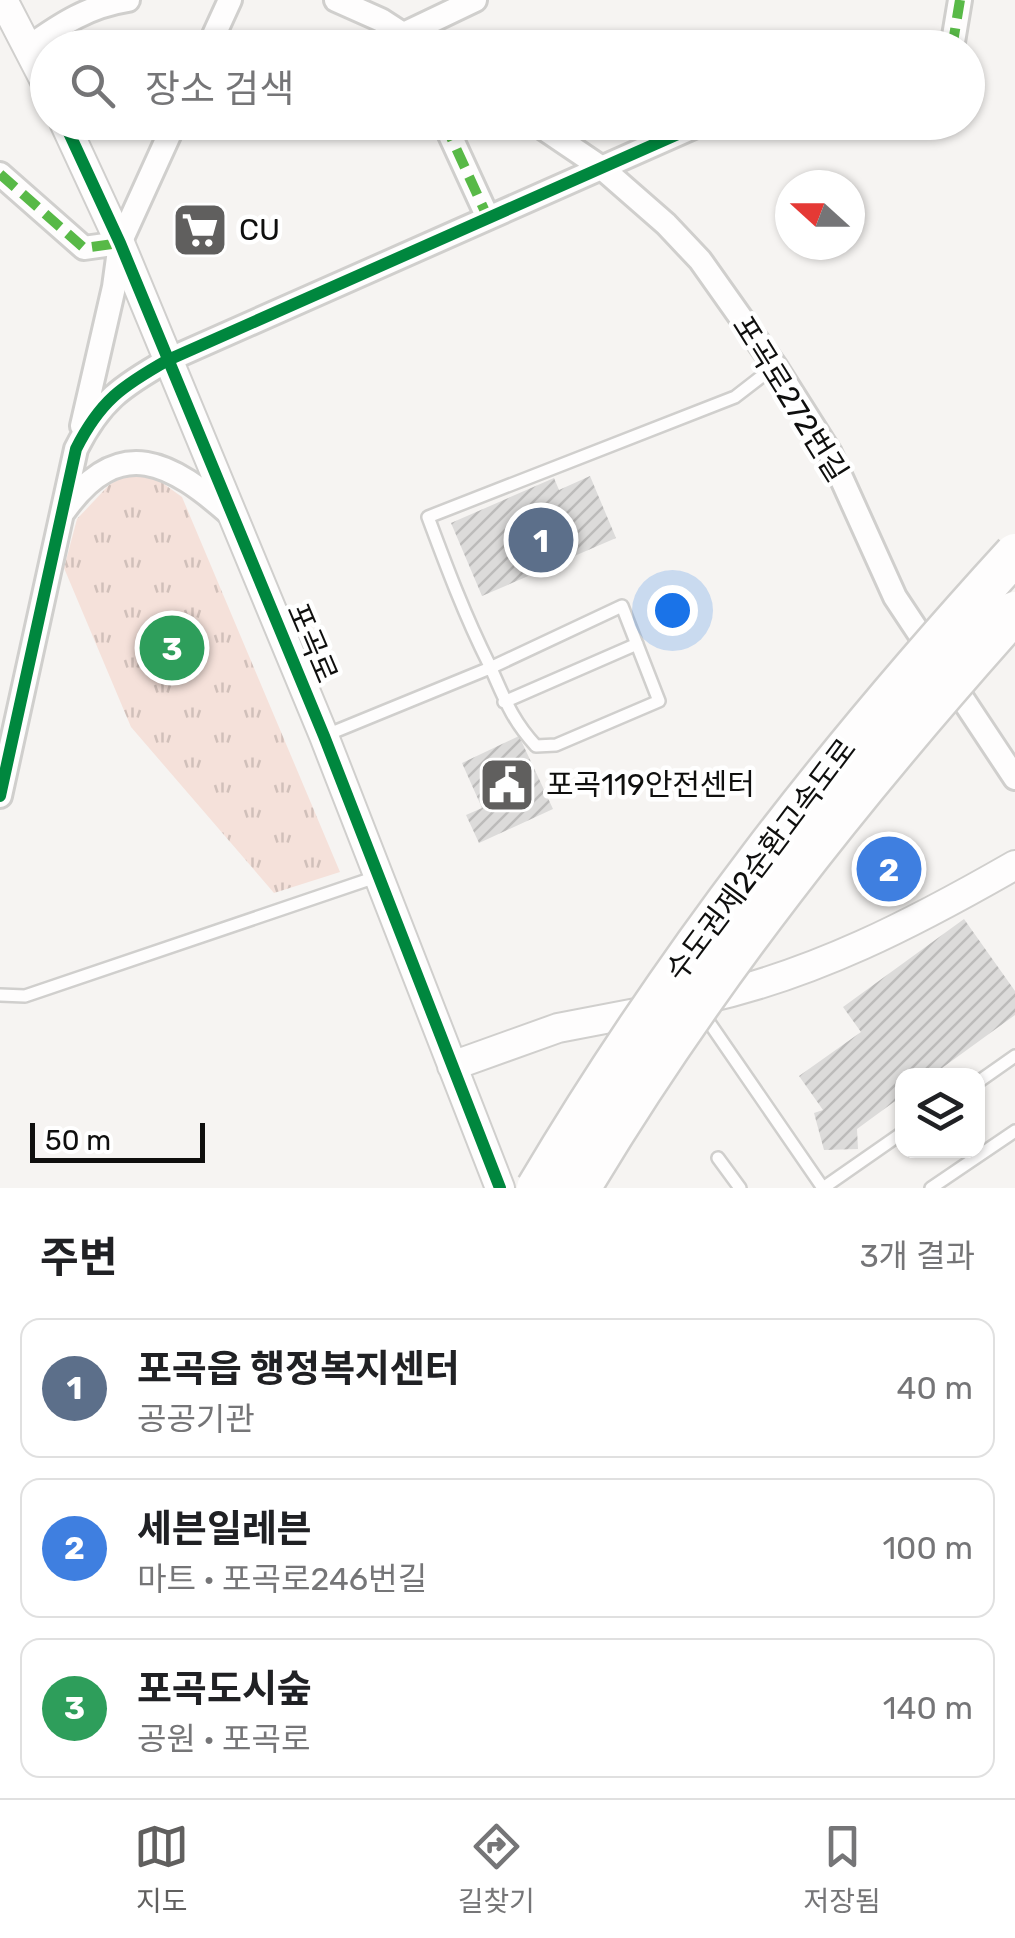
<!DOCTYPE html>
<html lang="ko">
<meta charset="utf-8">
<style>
body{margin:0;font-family:Rubik,"Noto Sans KR",sans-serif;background:#f2f2f2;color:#202124}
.controls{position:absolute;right:30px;bottom:30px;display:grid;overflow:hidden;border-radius:20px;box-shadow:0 2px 8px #0004}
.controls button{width:90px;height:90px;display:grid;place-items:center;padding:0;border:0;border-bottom:2px solid #e0e0e0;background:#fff;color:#202124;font:50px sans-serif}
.compass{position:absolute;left:775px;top:170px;width:90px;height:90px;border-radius:50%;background:#fff;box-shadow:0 2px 8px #0004;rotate:291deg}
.scale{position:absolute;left:30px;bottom:25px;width:175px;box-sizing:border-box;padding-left:10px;border:5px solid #0f0f0e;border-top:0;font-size:28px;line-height:35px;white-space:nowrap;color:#0f0f0e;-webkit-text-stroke:8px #fff;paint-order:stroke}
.you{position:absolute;left:672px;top:610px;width:35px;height:35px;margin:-25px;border:8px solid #fff;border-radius:50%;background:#1a73e8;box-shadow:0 0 0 15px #1a73e833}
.badge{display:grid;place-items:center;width:65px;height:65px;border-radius:50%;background:#605f5e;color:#fff;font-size:32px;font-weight:700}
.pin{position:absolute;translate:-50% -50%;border:5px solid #fff;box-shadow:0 2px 10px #0006}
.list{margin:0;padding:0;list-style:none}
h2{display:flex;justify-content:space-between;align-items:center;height:130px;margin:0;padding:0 40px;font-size:42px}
h2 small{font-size:32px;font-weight:400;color:#757577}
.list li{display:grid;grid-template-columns:65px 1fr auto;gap:30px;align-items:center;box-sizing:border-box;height:140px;margin:0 20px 20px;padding:0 20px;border:2px solid #e0e0e0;border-radius:20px}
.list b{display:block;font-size:38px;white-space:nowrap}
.list p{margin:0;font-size:32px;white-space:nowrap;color:#757577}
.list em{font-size:32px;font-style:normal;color:#757577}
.icon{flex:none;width:55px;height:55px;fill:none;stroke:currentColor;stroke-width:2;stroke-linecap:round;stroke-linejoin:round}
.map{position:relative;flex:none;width:1015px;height:1188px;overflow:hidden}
.search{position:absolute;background:#fff;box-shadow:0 2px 8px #0004;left:30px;right:30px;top:30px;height:110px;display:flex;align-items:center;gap:25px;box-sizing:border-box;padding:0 35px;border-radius:55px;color:#757577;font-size:38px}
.sheet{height:610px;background:#fff}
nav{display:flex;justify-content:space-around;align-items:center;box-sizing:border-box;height:140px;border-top:2px solid #e0e0e0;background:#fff;font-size:28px;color:#757577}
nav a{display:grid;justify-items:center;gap:5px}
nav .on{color:#605f5e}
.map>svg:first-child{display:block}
</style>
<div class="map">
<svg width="1015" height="1188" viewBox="0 0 1015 1188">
<defs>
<pattern id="park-tufts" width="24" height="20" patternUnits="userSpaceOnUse" patternTransform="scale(2.5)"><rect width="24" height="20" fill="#f5e1da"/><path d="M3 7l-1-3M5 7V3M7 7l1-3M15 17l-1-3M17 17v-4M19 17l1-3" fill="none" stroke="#d1c0ba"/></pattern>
<pattern id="building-hatch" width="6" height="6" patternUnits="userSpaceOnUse" patternTransform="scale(2.5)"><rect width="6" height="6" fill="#dcdbda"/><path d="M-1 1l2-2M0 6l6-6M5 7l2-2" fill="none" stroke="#bcbbba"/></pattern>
</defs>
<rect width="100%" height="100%" fill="#f6f4f2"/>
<path fill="url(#park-tufts)" d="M 128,475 L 154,477 L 182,497 L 340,872 L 274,893 L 131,727 L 64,568 L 77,519 L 110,484 Z"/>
<path fill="url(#building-hatch)" d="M 598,38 L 624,47 L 624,48 L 595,48 Z
M 590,476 L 616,538 L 482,596 L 451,523 L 554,478 L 559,490 Z
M 519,736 L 553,809 L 479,843 L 466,815 L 482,808 L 462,763 Z
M 964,919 L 1015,991 L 1015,1015 L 931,1076 L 902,1076 L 902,1096 L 857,1129 L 858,1149 L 824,1150 L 814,1113 L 823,1110 L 799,1076 L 861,1032 L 843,1007 Z"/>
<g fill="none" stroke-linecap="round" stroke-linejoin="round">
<g stroke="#d0cfcd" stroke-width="16">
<path id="service" d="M 504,702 L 637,644
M 324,736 L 490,668 L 622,606 L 659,701 L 556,745 L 536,746 C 511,719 504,697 489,664 C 465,616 447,568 428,517 L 735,397 L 775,366
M 0,995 L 25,996 L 376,877
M 704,1015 L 823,1188
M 978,1082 L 1015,1056
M 718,1158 L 740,1188
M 823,1188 L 902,1133
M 931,1188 L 1015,1131"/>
</g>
<g stroke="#d0cfcd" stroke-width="28">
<path id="minor" d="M 336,0 L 381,20 L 424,48
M 408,42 L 404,34 L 475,0
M 29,47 C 61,24 89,6 128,0
M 208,48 L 230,0
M 952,48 L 960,0
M 444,122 L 488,218
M 534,122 L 602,168 L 666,224 L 700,260 L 775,366 L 830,453 L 895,597 L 1015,778
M 0,174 L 84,248 L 120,243
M 82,426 L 114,287 L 120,243 L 175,122
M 64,511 C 120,432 172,463 231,515
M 0,796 L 76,449 C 100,401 122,386 168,360 L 705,122"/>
</g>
<g stroke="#d0cfcd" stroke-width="32">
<path id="tertiary" d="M 3,0 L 48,87
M 64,122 L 120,243 L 324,736 L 500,1188
M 699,1000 C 814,975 914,923 1015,865
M 452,1066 L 558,1028 L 657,1009"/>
</g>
<use href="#service" stroke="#fefdfd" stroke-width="11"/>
<use href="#minor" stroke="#fefdfd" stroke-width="22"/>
<use href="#tertiary" stroke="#fefdfd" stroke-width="28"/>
<g stroke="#d0cfcd" stroke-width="45" stroke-linecap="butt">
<path id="motorway-bridge" d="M 537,1188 C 675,955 833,753 1015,554
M 580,1188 C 704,980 854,792 1015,612"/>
</g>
<use href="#motorway-bridge" stroke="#fefdfd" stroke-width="40"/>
<path stroke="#58b947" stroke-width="10" stroke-dasharray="20 10" stroke-linecap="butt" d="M 404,34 L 410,48
M 952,48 L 960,0
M 444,122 L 488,218
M 0,174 L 84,248 L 120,243"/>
<g stroke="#fff" stroke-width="19">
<path id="cycleway" d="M 64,122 L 120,243 L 324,736 L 500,1188
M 0,796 L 76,449 C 100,401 122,386 168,360 L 705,122"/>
</g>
<use href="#cycleway" stroke="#00873e" stroke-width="12"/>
</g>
<defs>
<g id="supermarket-square" transform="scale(2.875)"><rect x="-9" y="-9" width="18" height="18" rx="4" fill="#605f5e" stroke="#fff"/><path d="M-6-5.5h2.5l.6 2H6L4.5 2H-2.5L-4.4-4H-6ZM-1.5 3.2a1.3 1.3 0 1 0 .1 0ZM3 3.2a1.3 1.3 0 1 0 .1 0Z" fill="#fff"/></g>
<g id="civic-square" transform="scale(2.875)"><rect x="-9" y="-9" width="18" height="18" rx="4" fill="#605f5e" stroke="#fff"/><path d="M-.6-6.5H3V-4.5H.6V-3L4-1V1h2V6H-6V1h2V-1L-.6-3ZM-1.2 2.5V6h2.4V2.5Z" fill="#fff"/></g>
</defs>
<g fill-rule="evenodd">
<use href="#supermarket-square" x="200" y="230"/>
<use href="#civic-square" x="507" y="785"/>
</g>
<g text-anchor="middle" stroke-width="9" stroke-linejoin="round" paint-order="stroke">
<g font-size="30" fill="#0f0f0e" stroke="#fff" text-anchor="start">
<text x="239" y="240">CU</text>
<text x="546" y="795">포곡119안전센터</text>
</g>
<g font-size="30" fill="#0f0f0e" stroke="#fff">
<text transform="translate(790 399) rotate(58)" y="10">포곡로272번길</text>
<text transform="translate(312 643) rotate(67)" y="10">포곡로</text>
<text transform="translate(761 860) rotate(-53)" y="10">수도권제2순환고속도로</text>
</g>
</g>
</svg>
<div class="controls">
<button><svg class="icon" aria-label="layers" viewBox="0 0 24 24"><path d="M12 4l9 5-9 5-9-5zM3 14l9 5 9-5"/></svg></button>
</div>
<svg class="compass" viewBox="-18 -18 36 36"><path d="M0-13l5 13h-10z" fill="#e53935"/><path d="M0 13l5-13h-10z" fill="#757577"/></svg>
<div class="scale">50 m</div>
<div class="you"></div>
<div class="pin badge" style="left:541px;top:540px;background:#5c6f8a">1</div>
<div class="pin badge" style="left:889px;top:869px;background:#3f7fe0">2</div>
<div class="pin badge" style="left:172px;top:648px;background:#2e9e5b">3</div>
<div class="search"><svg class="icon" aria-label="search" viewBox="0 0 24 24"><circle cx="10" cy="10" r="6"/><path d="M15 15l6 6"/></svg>장소 검색</div>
</div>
<section class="sheet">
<h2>주변<small>3개 결과</small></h2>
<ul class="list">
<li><span class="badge" style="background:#5c6f8a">1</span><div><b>포곡읍 행정복지센터</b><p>공공기관</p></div><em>40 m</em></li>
<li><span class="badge" style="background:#3f7fe0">2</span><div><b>세븐일레븐</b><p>마트 · 포곡로246번길</p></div><em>100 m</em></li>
<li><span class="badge" style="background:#2e9e5b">3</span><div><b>포곡도시숲</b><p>공원 · 포곡로</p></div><em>140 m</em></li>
</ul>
</section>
<nav>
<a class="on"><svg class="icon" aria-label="map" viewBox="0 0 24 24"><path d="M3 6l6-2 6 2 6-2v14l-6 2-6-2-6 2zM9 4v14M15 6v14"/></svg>지도</a>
<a><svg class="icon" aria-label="directions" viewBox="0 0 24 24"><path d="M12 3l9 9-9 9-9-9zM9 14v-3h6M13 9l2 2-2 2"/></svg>길찾기</a>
<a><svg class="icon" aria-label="saved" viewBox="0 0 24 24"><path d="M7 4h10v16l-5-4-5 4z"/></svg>저장됨</a>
</nav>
